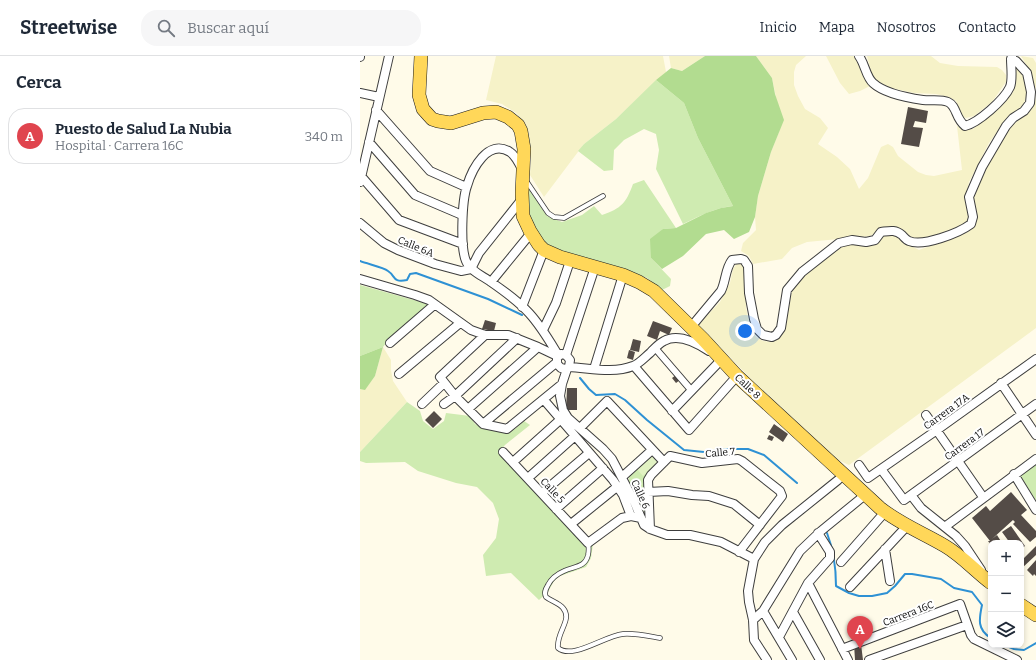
<!DOCTYPE html>
<html lang="es">
<meta charset="utf-8">
<style>
body{margin:0;font-family:Bitter,serif;background:#f6f6f7;color:#1f2937}
.controls{position:absolute;right:12px;bottom:12px;display:grid;overflow:hidden;border-radius:8px;box-shadow:0 2px 6px #0003}
.controls button{width:36px;height:36px;display:grid;place-items:center;padding:0;border:0;border-bottom:1px solid #e0e1e3;background:#fff;color:#1f2937;font:20px sans-serif}
.you{position:absolute;left:385px;top:275px;width:14px;height:14px;margin:-10px;border:3px solid #fff;border-radius:50%;background:#1a73e8;box-shadow:0 0 0 6px #1a73e833}
.badge{display:grid;place-items:center;width:26px;height:26px;border-radius:50%;background:#c11d24;color:#fff;font-size:13px;font-weight:700}
.pin{position:absolute;translate:-50% -33px;filter:drop-shadow(0 1px 2px #0008)}
.pin::after{content:'';position:absolute;top:21px;width:14px;height:12px;background:inherit;clip-path:polygon(0 0,100% 0,50% 100%)}
.list{margin:0;padding:0;list-style:none}
h2{display:flex;justify-content:space-between;align-items:center;height:52px;margin:0;padding:0 16px;font-size:17px}
h2 small{font-size:13px;font-weight:400;color:#747a83}
.list li{display:grid;grid-template-columns:26px 1fr auto;gap:12px;align-items:center;box-sizing:border-box;height:56px;margin:0 8px 8px;padding:0 8px;border:1px solid #e0e1e3;border-radius:16px}
.list b{display:block;font-size:15px;white-space:nowrap}
.list p{margin:0;font-size:13px;white-space:nowrap;color:#747a83}
.list em{font-size:13px;font-style:normal;color:#747a83}
.icon{flex:none;width:22px;height:22px;fill:none;stroke:currentColor;stroke-width:2;stroke-linecap:round;stroke-linejoin:round}
.map{position:relative;flex:none;width:676px;height:604px;overflow:hidden}
header{display:flex;align-items:center;gap:24px;box-sizing:border-box;height:56px;padding:0 20px;background:#fff;border-bottom:1px solid #e0e1e3}
header strong{font-size:19px}
nav{display:flex;gap:22px;margin-inline-start:auto;font-size:14px}
.search{width:280px;height:36px;background:#f6f6f7;display:flex;align-items:center;gap:10px;box-sizing:border-box;padding:0 14px;border-radius:16px;color:#747a83;font-size:15px}
main{display:flex}
aside{flex:1;background:#fff}
.map>svg:first-child{display:block}
</style>
<header>
<strong>Streetwise</strong>
<div class="search"><svg class="icon" aria-label="search" viewBox="0 0 24 24"><circle cx="10" cy="10" r="6"/><path d="M15 15l6 6"/></svg>Buscar aquí</div>
<nav><a>Inicio</a><a>Mapa</a><a>Nosotros</a><a>Contacto</a></nav>
</header>
<main>
<aside>
<h2>Cerca<small></small></h2>
<ul class="list">
<li><span class="badge" style="background:#e0444e">A</span><div><b>Puesto de Salud La Nubia</b><p>Hospital · Carrera 16C</p></div><em>340 m</em></li>
</ul>
</aside>
<div class="map">
<svg width="676" height="604" viewBox="0 0 676 604">
<rect width="100%" height="100%" fill="#fffbe9"/>
<path fill="#f6f2c8" d="M 136,0 L 303,0 L 306,16 L 256,63 L 224,88 L 184,141 L 170,119 L 171,104 L 166,69 L 156,57 L 142,48 L 126,44 Z
M 309,0 L 345,0 L 322,15 L 311,12 Z
M 396,0 L 446,0 L 436,9 L 434,16 L 434,29 L 438,40 L 445,53 L 460,62 L 468,72 L 458,88 L 477,101 L 490,113 L 499,133 L 508,122 L 521,91 L 528,88 L 533,91 L 538,100 L 558,116 L 566,119 L 574,120 L 602,114 L 597,70 L 606,74 L 613,73 L 645,46 L 653,36 L 656,26 L 656,13 L 659,12 L 666,27 L 666,42 L 662,52 L 646,63 L 629,87 L 609,126 L 605,145 L 608,160 L 607,166 L 600,171 L 562,184 L 554,184 L 522,173 L 510,180 L 447,186 L 432,192 L 422,203 L 393,208 L 389,200 L 381,195 L 383,187 L 396,174 L 395,161 L 398,140 L 411,96 L 419,76 L 418,51 L 412,22 Z
M 466,0 L 495,0 L 500,5 L 510,30 L 500,35 L 489,38 L 480,27 Z
M 507,0 L 571,0 L 580,7 L 598,10 L 637,11 L 642,14 L 646,19 L 646,26 L 632,46 L 614,60 L 606,62 L 600,60 L 599,51 L 596,45 L 589,41 L 576,38 L 554,37 L 531,32 L 517,25 L 512,20 Z
M 661,0 L 673,2 L 676,7 L 676,39 L 676,33 L 667,10 Z
M 676,42 L 676,272 L 489,409 L 476,403 L 390,322 L 338,269 L 360,246 L 370,227 L 373,213 L 377,207 L 383,207 L 386,213 L 386,252 L 390,270 L 396,281 L 403,285 L 412,286 L 419,279 L 425,271 L 432,235 L 446,218 L 481,190 L 491,187 L 518,185 L 523,180 L 531,179 L 539,180 L 548,188 L 559,194 L 608,176 L 615,168 L 617,158 L 612,140 L 624,114 L 642,83 L 651,70 L 667,58 L 673,51 Z
M 23,291 L 31,304 L 31,314 L 33,325 L 47,346 L 0,396 L 0,333 L 5,333 L 15,320 Z"/>
<path fill="#cfebb1" d="M 296,24 L 324,47 L 338,82 L 373,150 C 354,152 340,160 323,168 L 296,113 L 299,94 L 296,78 L 284,73 L 264,84 L 254,94 L 253,114 L 244,115 L 218,95 L 224,88 L 256,63 Z
M 284,124 L 316,172 L 303,173 L 291,202 L 311,223 L 310,230 L 302,234 L 287,222 L 262,212 L 188,192 L 170,165 L 166,128 L 187,160 L 202,166 L 222,159 L 234,150 L 242,159 C 262,152 266,147 273,128 Z
M 0,229 L 68,248 L 66,251 L 30,282 L 23,291 L 0,300 Z
M 47,346 L 60,355 L 63,365 L 73,373 L 84,365 L 86,357 L 110,360 L 115,368 L 126,373 L 147,375 L 155,373 L 164,365 L 170,369 L 145,389 L 139,396 L 225,489 L 233,488 L 231,502 L 226,511 L 200,520 L 194,525 L 188,536 L 179,544 L 151,517 L 126,520 L 123,499 L 136,482 L 139,463 L 133,447 L 117,431 L 96,427 L 58,415 L 45,406 L 6,407 L 0,405 L 0,396 Z
M 303,403 L 289,419 L 288,461 L 270,436 L 268,415 Z
M 676,407 L 676,445 L 660,419 Z"/>
<path fill="#b2dc90" d="M 345,0 L 396,0 L 412,22 L 415,38 L 424,64 L 411,96 L 398,140 L 395,161 L 389,176 L 374,183 L 364,174 L 346,178 L 323,200 L 302,213 L 291,202 L 290,183 L 303,173 L 316,172 L 346,157 L 361,152 L 373,150 L 338,82 L 324,47 L 296,24 L 311,12 L 322,15 Z
M 23,291 L 15,320 L 5,334 L 0,333 L 0,300 Z"/>
<path fill="#e1f2c3" d="M 293,395 L 301,403 L 283,420 L 275,411 Z"/>
<g fill="none" stroke-linecap="round" stroke-linejoin="round">
<path stroke="#2e91d4" stroke-width="2" d="M 0,205 C 7,208 23,211 28,215 C 36,220 32,227 47,224 L 50,218 L 56,217 L 128,243 L 162,259
M 220,322 L 229,333 L 236,339 L 255,338 L 265,344 L 287,364 L 324,394 L 344,396 L 369,393 L 388,393 L 404,399 L 437,427
M 467,477 C 474,495 476,511 476,530 L 489,537 L 499,540 L 512,540 L 527,537 L 535,530 L 545,518 L 552,518 L 581,523 L 594,532 L 612,536 L 622,549 C 619,563 617,574 631,582
M 644,589 L 654,593 L 664,594 L 676,587"/>
</g>
<path fill="#544c47" d="M 548,51 L 568,55 L 566,67 L 555,65 L 553,71 L 563,72 L 559,91 L 541,88 Z
M 125,264 L 136,267 L 134,275 L 122,273 Z
M 293,265 L 312,272 L 309,279 L 300,275 L 297,284 L 287,280 Z
M 273,283 L 281,285 L 279,296 L 270,294 Z
M 269,294 L 275,296 L 273,304 L 267,302 Z
M 316,319 L 320,324 L 316,327 L 312,322 Z
M 207,332 L 217,332 L 217,354 L 206,354 Z
M 74,355 L 82,363 L 73,372 L 65,364 Z
M 414,368 L 428,378 L 423,386 L 409,376 Z
M 409,379 L 414,381 L 412,385 L 407,383 Z
M 651,436 L 667,454 L 661,459 L 676,475 L 676,481 L 670,486 L 653,468 L 655,466 L 653,464 L 632,483 L 637,479 L 642,487 L 631,487 L 631,489 L 628,485 L 630,485 L 612,462 L 626,450 L 630,455 Z
M 651,470 L 665,490 L 661,493 L 661,487 L 650,487 L 642,476 Z
M 676,490 L 676,499 L 661,513 L 661,505 Z
M 676,504 L 676,520 L 674,518 L 673,520 L 667,514 Z
M 494,588 L 501,588 L 503,604 L 495,604 Z"/>
<g fill="none" stroke-linecap="round" stroke-linejoin="round">
<g stroke="#3e3e3e" stroke-width="5.5">
<path id="service" d="M 167,126 L 188,157 L 194,161 L 204,162 L 243,140
M 228,487 C 229,491 229,494 228,499 C 225,512 214,510 204,515 C 197,518 191,523 188,529 C 185,534 184,537 186,541 C 191,545 199,547 203,552 C 213,564 196,576 198,592 C 213,604 244,580 263,578 C 275,577 288,580 300,582"/>
</g>
<g stroke="#3e3e3e" stroke-width="8">
<path id="pedestrian" d="M 295,292 L 332,335"/>
</g>
<g stroke="#3e3e3e" stroke-width="10">
<path id="minor" d="M 499,0 C 505,8 506,21 513,27 C 524,37 549,42 563,44 C 571,45 581,43 588,46 C 597,50 595,62 605,70 C 618,67 644,44 650,31 C 653,23 651,12 651,3 L 652,0
M 0,1 L 0,0
M 0,37 L 19,41
M 16,54 L 70,115 L 106,131
M 9,86 L 55,139 L 102,159
M 162,113 C 159,107 155,99 150,96 C 128,82 112,113 107,130 C 102,144 100,191 106,205 C 110,215 123,220 131,226 C 144,235 158,245 169,257 C 181,270 189,284 198,299
M 1,120 L 39,164 L 103,188
M 0,126 L 29,0
M 0,167 L 24,187 L 38,194 L 75,208 L 101,215 L 111,213
M 111,213 L 119,197 L 162,143
M 0,223 L 55,239 L 69,244 L 111,274 L 125,279 L 148,279 L 178,291 L 197,300
M 131,226 L 171,177
M 162,251 L 184,194
M 331,271 L 361,235 C 366,225 365,213 372,204 L 381,203 L 384,204 L 388,210 L 389,237 L 394,263 L 397,273 L 403,279 L 412,281 L 416,279 L 421,272 L 427,234 L 442,216 L 479,187 L 492,184 L 506,186 L 515,184 L 521,176 C 529,175 535,173 542,179 C 544,181 546,184 549,185 C 563,191 599,177 611,168 L 613,161 L 609,141 L 622,111 L 646,70 L 653,62 L 664,55 L 670,47 L 671,36 L 667,17 L 656,5 L 651,3
M 183,274 L 196,247 L 210,205
M 125,279 L 80,321 L 95,340 L 123,368 L 147,373 L 202,328
M 30,287 L 74,249
M 201,298 L 206,299 L 210,304 L 209,311 L 205,313 L 201,312 L 197,308 L 197,302 Z
M 206,299 L 235,211
M 274,310 L 329,374 L 377,320
M 209,311 C 230,312 253,318 273,310 C 279,308 285,301 290,297 C 294,293 298,288 304,285 C 318,277 337,287 349,295
M 207,313 L 202,328 L 200,340 L 203,354 L 208,362 L 243,393 L 252,403 L 273,443 L 284,469 L 290,473 L 307,479 L 330,479 L 361,486 L 394,503
M 234,313 L 263,219
M 39,318 L 100,267
M 641,327 L 676,379
M 184,344 L 253,424 L 263,439 L 271,460
M 62,348 L 84,327
M 84,348 L 95,340 L 157,282
M 108,353 L 178,291
M 312,355 L 361,304 L 359,302
M 566,359 L 623,441
M 123,368 L 197,306
M 220,372 L 247,345 L 304,406
M 143,396 L 228,487 L 262,462 L 271,460 L 281,462
M 153,406 L 201,363
M 499,409 L 508,422 L 577,374 L 676,303
M 521,413 L 544,444 L 676,348
M 654,418 L 676,454
M 262,421 L 292,394
M 168,422 L 215,380
M 288,436 L 308,435 L 332,439 L 349,440 L 374,448 L 400,469
M 182,437 L 229,397
M 551,439 L 561,452 L 596,480 L 605,490 L 621,514
M 196,453 L 243,412
M 211,468 L 258,430
M 586,470 L 676,403
M 290,473 L 288,424 L 291,419 L 310,400 L 342,407 L 378,403 L 382,405 L 420,435 L 422,440 L 379,496
M 525,493 L 530,525
M 481,506 L 525,456
M 448,527 L 488,604
M 490,531 L 547,470
M 403,555 L 432,604
M 433,556 L 460,604
M 393,564 L 403,555 L 440,495 L 461,475 L 505,439
M 419,581 L 448,527 L 470,502 L 470,496 L 458,477
M 482,593 L 600,548 L 611,579 L 614,583 L 657,604
M 407,604 L 394,584 L 393,564 L 389,546 L 388,535 L 394,503 L 405,486 L 422,469 L 478,424
M 509,604 L 607,569"/>
</g>
<g stroke="#1c1c1c" stroke-width="14">
<path id="primary" d="M 61,0 L 59,39 L 63,53 L 72,63 L 78,65 L 91,67 L 123,57 L 136,56 L 148,61 L 158,69 L 161,75 L 164,93 L 162,137 L 163,160 L 170,175 L 179,189 L 184,194 L 200,201 L 263,219 L 279,226 L 294,235 L 343,283 L 377,320 L 520,452 C 540,468 563,477 585,490 C 602,500 615,515 631,527
M 661,549 L 676,559"/>
</g>
<use href="#service" stroke="#fff" stroke-width="4"/>
<use href="#pedestrian" stroke="#fff" stroke-width="6"/>
<use href="#minor" stroke="#fff" stroke-width="8"/>
<use href="#primary" stroke="#ffd759" stroke-width="13"/>
</g>
<g text-anchor="middle" stroke-width="4" stroke-linejoin="round" paint-order="stroke">
<g font-size="10" fill="#0b0b0b" stroke="#fff">
<text transform="translate(56 190) rotate(22)" y="4">Calle 6A</text>
<text transform="translate(388 330) rotate(43)" y="4">Calle 8</text>
<text transform="translate(586 355) rotate(-36)" y="4">Carrera 17A</text>
<text transform="translate(604 388) rotate(-36)" y="4">Carrera 17</text>
<text transform="translate(360 396) rotate(-5)" y="4">Calle 7</text>
<text transform="translate(193 434) rotate(47)" y="4">Calle 5</text>
<text transform="translate(281 438) rotate(66)" y="4">Calle 6</text>
<text transform="translate(548 557) rotate(-21)" y="4">Carrera 16C</text>
</g>
</g>
</svg>
<div class="controls">
<button>+</button>
<button>−</button>
<button><svg class="icon" aria-label="layers" viewBox="0 0 24 24"><path d="M12 4l9 5-9 5-9-5zM3 14l9 5 9-5"/></svg></button>
</div>
<div class="you"></div>
<div class="pin badge" style="left:500px;top:593px;background:#e0444e">A</div>
</div>
</main>
